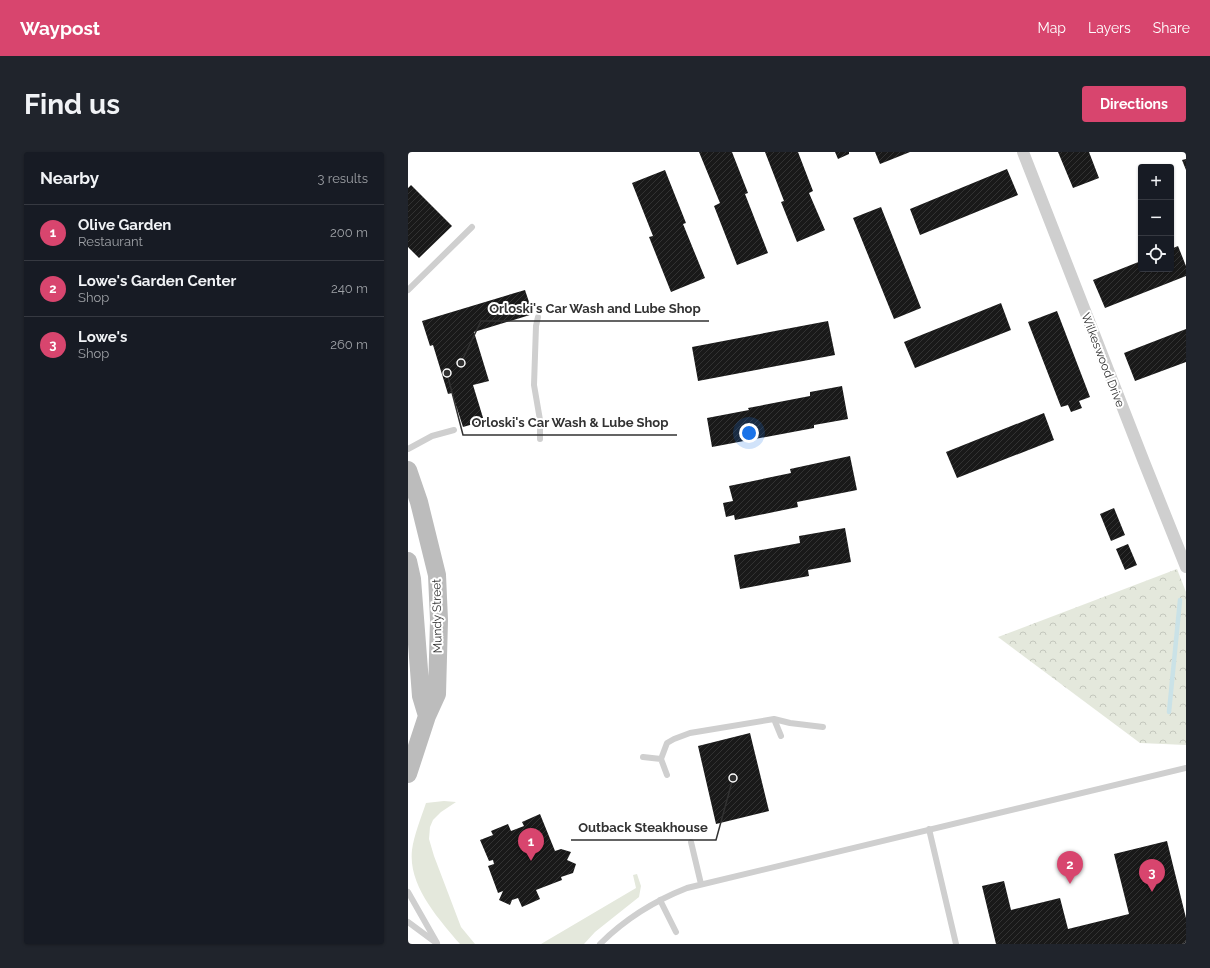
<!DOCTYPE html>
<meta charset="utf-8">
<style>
body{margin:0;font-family:Raleway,sans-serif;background:#20242c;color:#f1f3f6}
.controls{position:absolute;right:12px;top:12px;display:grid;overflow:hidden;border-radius:4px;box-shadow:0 1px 3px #0004}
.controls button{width:36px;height:36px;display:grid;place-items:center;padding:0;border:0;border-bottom:1px solid #363941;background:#171b24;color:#f1f3f6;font:20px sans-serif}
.you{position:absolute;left:341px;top:281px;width:14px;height:14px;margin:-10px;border:3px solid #fff;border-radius:50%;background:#1a73e8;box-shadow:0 0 0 6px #1a73e833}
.badge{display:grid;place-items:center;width:26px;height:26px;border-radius:50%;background:#d8456e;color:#fff;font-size:13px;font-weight:700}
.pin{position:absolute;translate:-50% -33px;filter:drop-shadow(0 1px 2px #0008)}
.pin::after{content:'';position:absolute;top:21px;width:14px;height:12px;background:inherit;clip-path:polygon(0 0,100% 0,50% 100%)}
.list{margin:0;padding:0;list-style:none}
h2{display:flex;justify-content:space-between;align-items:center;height:52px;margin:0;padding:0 16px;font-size:17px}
h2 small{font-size:13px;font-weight:400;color:#9ea1a6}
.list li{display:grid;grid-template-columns:26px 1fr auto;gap:12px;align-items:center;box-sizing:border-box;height:56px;padding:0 16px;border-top:1px solid #363941}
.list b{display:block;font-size:15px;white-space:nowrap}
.list p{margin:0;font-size:13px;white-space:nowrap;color:#9ea1a6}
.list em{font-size:13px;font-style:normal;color:#9ea1a6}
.icon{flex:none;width:22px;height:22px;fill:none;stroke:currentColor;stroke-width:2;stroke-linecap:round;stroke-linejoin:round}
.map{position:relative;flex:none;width:778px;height:792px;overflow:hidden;border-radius:4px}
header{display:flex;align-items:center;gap:24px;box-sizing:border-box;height:56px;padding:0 20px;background:#d8456e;color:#fff}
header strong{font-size:19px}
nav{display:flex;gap:22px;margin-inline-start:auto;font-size:14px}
.intro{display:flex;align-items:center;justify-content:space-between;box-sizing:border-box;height:96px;padding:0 24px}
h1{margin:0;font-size:28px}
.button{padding:10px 18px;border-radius:4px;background:#d8456e;color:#fff;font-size:14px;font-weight:700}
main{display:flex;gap:24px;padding:0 24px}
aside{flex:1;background:#171b24;border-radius:4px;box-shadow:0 1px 3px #0004}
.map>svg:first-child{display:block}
</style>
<header>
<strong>Waypost</strong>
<nav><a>Map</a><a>Layers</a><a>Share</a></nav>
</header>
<div class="intro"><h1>Find us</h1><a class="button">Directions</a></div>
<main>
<aside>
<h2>Nearby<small>3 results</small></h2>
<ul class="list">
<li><span class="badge">1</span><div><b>Olive Garden</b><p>Restaurant</p></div><em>200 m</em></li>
<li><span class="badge">2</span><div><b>Lowe's Garden Center</b><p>Shop</p></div><em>240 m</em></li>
<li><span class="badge">3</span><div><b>Lowe's</b><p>Shop</p></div><em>260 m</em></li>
</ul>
</aside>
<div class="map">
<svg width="778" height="792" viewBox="0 0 778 792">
<defs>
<pattern id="forest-crowns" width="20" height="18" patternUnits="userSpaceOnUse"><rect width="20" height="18" fill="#e4e8dc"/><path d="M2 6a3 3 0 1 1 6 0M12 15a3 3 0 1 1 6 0" fill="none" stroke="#c4c7bd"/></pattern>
<pattern id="building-hatch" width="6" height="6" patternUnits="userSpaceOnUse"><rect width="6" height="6" fill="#191919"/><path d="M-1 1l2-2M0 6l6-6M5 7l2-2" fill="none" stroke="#323232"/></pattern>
</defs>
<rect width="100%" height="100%" fill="#fff"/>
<path fill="#e4e8dc" d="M 36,649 L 48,650 L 33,660 L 25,668 L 22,675 L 21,687 L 26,704 L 53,775 L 67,792 L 52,792 C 31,767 0,734 4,698 C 6,683 13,666 18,651 Z
M 229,722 L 233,734 L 231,745 L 187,780 L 176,792 L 133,792 L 228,736 L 225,723 Z"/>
<path fill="url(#forest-crowns)" d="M 769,417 L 778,440 L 778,593 L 732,591 L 590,485 Z"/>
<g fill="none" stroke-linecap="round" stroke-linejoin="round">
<path stroke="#cae2e7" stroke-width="4.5" d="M 761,560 L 772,448"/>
</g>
<path fill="url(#building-hatch)" d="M 291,0 L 324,0 L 340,41 L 337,42 L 360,101 L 329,113 L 306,54 L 312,51 Z
M 357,0 L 390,0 L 405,39 L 401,41 L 417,78 L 389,90 L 373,50 L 376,49 Z
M 427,0 L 441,0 L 441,2 L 430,7 Z
M 467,0 L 502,0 L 472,12 Z
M 650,0 L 681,0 L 691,26 L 665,36 Z
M 778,7 L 778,18 L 774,8 Z
M 599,17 L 610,43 L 512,83 L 502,57 Z
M 257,18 L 278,71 L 275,72 L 297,126 L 263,140 L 241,85 L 245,84 L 224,31 Z
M 3,33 L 44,74 L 11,106 L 0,95 L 0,36 Z
M 473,55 L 513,156 L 486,167 L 445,66 Z
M 770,94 L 778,114 L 778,124 L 697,156 L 685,128 L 733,109 L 733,117 L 763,117 L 763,97 Z
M 117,138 L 125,162 L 66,180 L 81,229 L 65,233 L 76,269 L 55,275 L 44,241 L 40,242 L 25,193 L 22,194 L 14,169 Z
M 593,151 L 603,178 L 507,216 L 496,190 Z
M 649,159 L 682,245 L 671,249 L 674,256 L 663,260 L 660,253 L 653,255 L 620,170 Z
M 420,169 L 427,203 L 290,229 L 284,195 Z
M 778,177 L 778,210 L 727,229 L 716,201 Z
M 434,234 L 440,267 L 406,273 L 406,276 L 304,295 L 299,266 L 341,258 L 340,256 L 402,244 L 402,240 Z
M 636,261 L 646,288 L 549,326 L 538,300 Z
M 442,304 L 449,338 L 389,350 L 390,355 L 327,368 L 326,363 L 318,365 L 315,351 L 325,349 L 321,334 L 383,321 L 382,317 Z
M 706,356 L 717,383 L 703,389 L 692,362 Z
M 437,376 L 443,410 L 400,418 L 401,424 L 332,437 L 326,403 L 392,391 L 391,384 Z
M 720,392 L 729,413 L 717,418 L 708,397 Z
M 342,581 L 361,659 L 308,672 L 290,594 Z
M 132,662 L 147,699 L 153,697 L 163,700 L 159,708 L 168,712 L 165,721 L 153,725 L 154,728 L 128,738 L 132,747 L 114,755 L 110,746 L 104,748 L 102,753 L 91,748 L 95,739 L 90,741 L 80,714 L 86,712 L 85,708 L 81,709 L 72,688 L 85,683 L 83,679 L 100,672 L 103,679 L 116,674 L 114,670 Z
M 759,689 L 778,766 L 778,792 L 588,792 L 574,734 L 596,729 L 603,758 L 652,746 L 660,777 L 721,762 L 706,702 Z"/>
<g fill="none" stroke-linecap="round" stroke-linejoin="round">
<path stroke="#cfcfcf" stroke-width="6" d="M 0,138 L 64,75
M 130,165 L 128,174 L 126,233 L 132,268 L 132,287
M 0,297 L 24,284 L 46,278
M 366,567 L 373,584
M 235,605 L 253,607 L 259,623
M 253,607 L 259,591 L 266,587 L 282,581 L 366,567 L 382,571 L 415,575
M 521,677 L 548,792
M 283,690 L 293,732
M 0,740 L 29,791
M 252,748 L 268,780
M 0,770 L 27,790
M 192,792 C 217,767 246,749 279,736 L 778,616"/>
<path stroke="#cfcfcf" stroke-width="12" d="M 615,0 L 736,310 L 778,415"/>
<path stroke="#bcbcbc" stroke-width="18" d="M 0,318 L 11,350 L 29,423 L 31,468 L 29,542 L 19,564 L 0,622
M 0,409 L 4,427 L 13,544 L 19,564"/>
</g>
<g text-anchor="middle" stroke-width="4" stroke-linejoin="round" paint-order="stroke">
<g font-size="12" fill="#323232" stroke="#fff">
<text transform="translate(695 208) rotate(69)" y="4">Wilkeswood Drive</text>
<text transform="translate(29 464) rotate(-91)" y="4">Mundy Street</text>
</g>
</g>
<path fill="none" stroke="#323232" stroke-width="1.5" d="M53 211L73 169H301M39 221L55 283H269M325 626L308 688H163"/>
<g fill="#323232" stroke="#fff" stroke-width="1.5">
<circle cx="53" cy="211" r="4"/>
<circle cx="39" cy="221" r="4"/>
<circle cx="325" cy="626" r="4"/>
</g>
<g font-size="13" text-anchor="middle" font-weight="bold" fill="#323232" stroke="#fff" stroke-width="4" stroke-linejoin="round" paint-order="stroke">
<text x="187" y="161">Orloski's Car Wash and Lube Shop</text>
<text x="162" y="275">Orloski's Car Wash &amp; Lube Shop</text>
<text x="235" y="680">Outback Steakhouse</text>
</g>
</svg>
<div class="controls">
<button>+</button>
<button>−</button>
<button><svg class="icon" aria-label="locate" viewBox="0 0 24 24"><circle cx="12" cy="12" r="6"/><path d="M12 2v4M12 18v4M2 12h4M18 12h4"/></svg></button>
</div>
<div class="you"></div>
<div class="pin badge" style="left:123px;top:709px">1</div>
<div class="pin badge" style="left:662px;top:732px">2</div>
<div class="pin badge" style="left:744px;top:740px">3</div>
</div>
</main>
